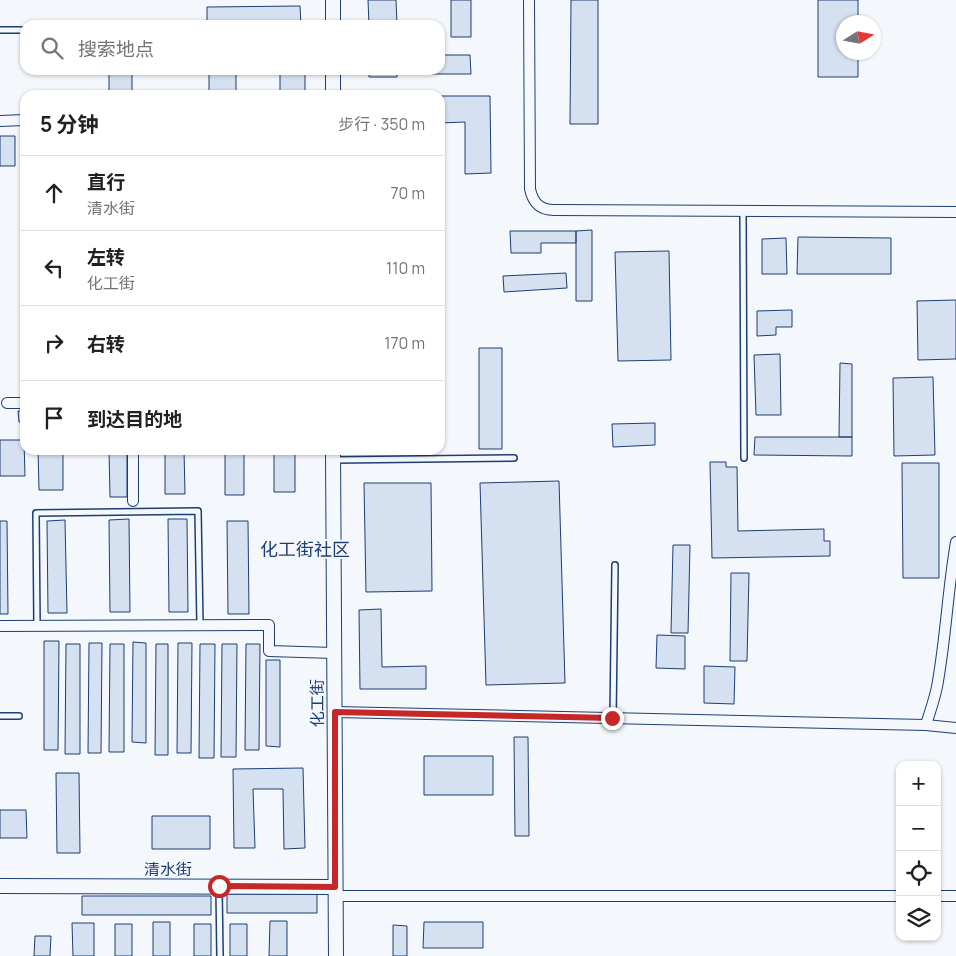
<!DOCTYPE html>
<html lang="zh">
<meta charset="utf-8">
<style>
body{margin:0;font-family:Manrope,"Noto Sans SC",sans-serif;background:#f2f2f2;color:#202124}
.controls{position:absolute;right:15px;bottom:15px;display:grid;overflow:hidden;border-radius:10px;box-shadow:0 1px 4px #0004}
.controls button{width:45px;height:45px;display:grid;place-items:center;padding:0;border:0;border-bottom:1px solid #e0e0e0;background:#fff;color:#202124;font:25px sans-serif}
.compass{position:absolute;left:836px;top:15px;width:45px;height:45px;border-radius:50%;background:#fff;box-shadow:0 1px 4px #0004;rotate:79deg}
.stop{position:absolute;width:15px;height:15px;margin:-11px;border:4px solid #c62828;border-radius:50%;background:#fff}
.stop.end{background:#c62828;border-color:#fff;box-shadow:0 1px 5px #0008}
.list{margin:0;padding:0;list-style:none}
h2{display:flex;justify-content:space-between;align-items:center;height:65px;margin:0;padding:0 20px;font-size:21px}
h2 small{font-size:16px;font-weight:400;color:#757577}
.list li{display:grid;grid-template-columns:32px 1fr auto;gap:15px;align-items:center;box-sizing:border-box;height:75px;padding:0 20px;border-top:1px solid #e0e0e0}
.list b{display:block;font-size:19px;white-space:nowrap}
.list p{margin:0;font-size:16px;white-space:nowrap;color:#757577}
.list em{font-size:16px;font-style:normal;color:#757577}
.icon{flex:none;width:28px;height:28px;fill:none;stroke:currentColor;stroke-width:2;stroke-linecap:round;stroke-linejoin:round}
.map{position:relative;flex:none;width:956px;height:956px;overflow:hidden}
.search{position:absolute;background:#fff;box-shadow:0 1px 4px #0004;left:20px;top:20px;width:425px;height:55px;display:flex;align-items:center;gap:12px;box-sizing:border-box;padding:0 18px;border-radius:15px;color:#757577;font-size:19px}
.panel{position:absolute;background:#fff;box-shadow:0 1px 4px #0004;left:20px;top:90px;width:425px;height:365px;border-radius:15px}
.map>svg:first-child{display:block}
</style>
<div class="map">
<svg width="956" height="956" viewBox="0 0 956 956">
<rect width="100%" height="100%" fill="#f4f7fb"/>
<path fill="#d5e0f0" stroke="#1d3f73" d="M 368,0 L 396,0 L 397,25 L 369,25 Z
M 451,0 L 471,0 L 471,37 L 451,37 Z
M 571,0 L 598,0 L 598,124 L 570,124 Z
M 818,0 L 858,0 L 858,22 L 844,22 L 844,52 L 858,52 L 858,77 L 818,77 Z
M 300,6 L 301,25 L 207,25 L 207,7 Z
M 440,55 L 470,55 L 471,74 L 411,74 L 411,70 L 440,70 Z
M 109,70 L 132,70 L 132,92 L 109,93 Z
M 209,70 L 236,70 L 236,95 L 209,95 Z
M 280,70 L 305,70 L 305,95 L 280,95 Z
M 369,70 L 397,70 L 397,77 L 369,77 Z
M 440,96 L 490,96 L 491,173 L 465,174 L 465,122 L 440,123 Z
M 0,136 L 15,136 L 15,166 L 0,166 Z
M 592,230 L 592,301 L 576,301 L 576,231 Z
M 510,231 L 576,231 L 576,243 L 541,243 L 541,253 L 511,253 Z
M 798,237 L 891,238 L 891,274 L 797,274 Z
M 786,238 L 787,274 L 762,274 L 762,239 Z
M 669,251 L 671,360 L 618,361 L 615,252 Z
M 566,273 L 567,288 L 504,292 L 503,276 Z
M 956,300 L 956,359 L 918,360 L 917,301 Z
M 792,310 L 792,327 L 776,327 L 776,335 L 757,336 L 757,311 Z
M 479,348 L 502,348 L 502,449 L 479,449 Z
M 780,354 L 781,415 L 756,415 L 754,355 Z
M 840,363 L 852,364 L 852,437 L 839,437 Z
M 933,377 L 935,455 L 894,456 L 893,378 Z
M 18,411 L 25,411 L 25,422 L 19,422 Z
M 655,423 L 655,445 L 613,447 L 612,424 Z
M 755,437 L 852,437 L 852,456 L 754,455 Z
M 0,440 L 24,440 L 25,476 L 0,476 Z
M 38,450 L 63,450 L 63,490 L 39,490 Z
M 109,450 L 127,450 L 127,497 L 110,497 Z
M 165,450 L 184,450 L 185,494 L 165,494 Z
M 225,450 L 244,450 L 244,495 L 225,495 Z
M 274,450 L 295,450 L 295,492 L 274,492 Z
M 710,462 L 726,462 L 726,467 L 737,467 L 738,531 L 824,529 L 824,541 L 830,541 L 830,556 L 712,558 Z
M 902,463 L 939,463 L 939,578 L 903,578 Z
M 559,481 L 565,683 L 486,685 L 480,483 Z
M 364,483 L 431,483 L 432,591 L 366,592 Z
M 129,519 L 130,612 L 110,612 L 109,520 Z
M 168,519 L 187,519 L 188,612 L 169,612 Z
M 65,520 L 67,613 L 48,613 L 47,521 Z
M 0,521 L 7,521 L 8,614 L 0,614 Z
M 227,521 L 248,521 L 249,614 L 228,614 Z
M 673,545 L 690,545 L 688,633 L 671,633 Z
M 731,573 L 749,573 L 747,661 L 730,661 Z
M 381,609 L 382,667 L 426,666 L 426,689 L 360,689 L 359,610 Z
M 657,635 L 685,636 L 685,669 L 656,668 Z
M 44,641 L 59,641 L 58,750 L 44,750 Z
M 133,642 L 146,643 L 146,743 L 132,742 Z
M 89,643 L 102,643 L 101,753 L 88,753 Z
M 178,643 L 192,643 L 191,753 L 177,753 Z
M 66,644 L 80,644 L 80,754 L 65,754 Z
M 110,644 L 124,644 L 124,752 L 109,752 Z
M 156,644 L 168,644 L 168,755 L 155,755 Z
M 200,644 L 215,644 L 214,758 L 199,758 Z
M 222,644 L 237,644 L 236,757 L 221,757 Z
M 246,644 L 260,644 L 259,750 L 245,750 Z
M 266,660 L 280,660 L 280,747 L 266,746 Z
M 704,666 L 735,667 L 734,704 L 704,703 Z
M 514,737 L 528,737 L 529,836 L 515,836 Z
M 424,756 L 493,756 L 493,795 L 424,795 Z
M 303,768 L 305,848 L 284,849 L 283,789 L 253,789 L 255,848 L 234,848 L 233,769 Z
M 56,773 L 79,773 L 80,853 L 57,853 Z
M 0,810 L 26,810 L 27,838 L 0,838 Z
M 152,816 L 210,816 L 210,849 L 152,849 Z
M 227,894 L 317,894 L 317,913 L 227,913 Z
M 82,896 L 211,896 L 211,915 L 82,915 Z
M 270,921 L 287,921 L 287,956 L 269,956 Z
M 153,922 L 170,922 L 170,956 L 153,956 Z
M 424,922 L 483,922 L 483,948 L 423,948 Z
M 72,923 L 94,923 L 94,956 L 73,956 Z
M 115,924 L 132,924 L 132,956 L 115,956 Z
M 194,924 L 211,924 L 211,956 L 194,956 Z
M 230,924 L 247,924 L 247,956 L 230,956 Z
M 393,925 L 407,926 L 407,956 L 393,956 Z
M 35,936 L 51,936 L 50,956 L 34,956 Z"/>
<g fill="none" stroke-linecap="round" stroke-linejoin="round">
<g stroke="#1d3f73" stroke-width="8">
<path id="lane" d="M 0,30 L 25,30
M 743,211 L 744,458
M 334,460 L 514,458
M 37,626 L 36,513 L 198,511 L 200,625
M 0,716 L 19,716
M 613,718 L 615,565
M 219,889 L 220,956"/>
</g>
<g stroke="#1d3f73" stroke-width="12">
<path id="street" d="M 529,0 L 530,189 C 533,203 540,210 554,210 L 956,212
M 0,121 L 25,120
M 7,403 L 25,403
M 133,450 L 133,501
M 0,626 L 269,625 L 269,651 L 334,653
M 335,712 L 926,725 C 930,711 936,696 938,681 C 946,635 948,588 956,542
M 926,725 L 956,728
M 335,896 L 900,896
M 937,896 L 956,896"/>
</g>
<g stroke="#1d3f73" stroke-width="16">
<path id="secondary" d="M 333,25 L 333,0
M 333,70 L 333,95
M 333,450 L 336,956
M 0,886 L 335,887"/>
</g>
<use href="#lane" stroke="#f4f7fb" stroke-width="5"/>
<use href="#street" stroke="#f4f7fb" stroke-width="10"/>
<use href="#secondary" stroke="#f4f7fb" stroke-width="14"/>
</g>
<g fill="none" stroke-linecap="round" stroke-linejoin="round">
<path stroke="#c62828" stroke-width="6" d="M 219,886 L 335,887 L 335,712 L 612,718"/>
</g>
<g text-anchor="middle" stroke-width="4" stroke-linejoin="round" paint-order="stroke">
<g font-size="16" fill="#1d3f73" stroke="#f4f7fb">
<text transform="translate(317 703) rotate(-90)" y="6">化工街</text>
<text x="168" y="875">清水街</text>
</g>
<g font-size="18" fill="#1d3f73" stroke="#f4f7fb">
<text x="305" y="556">化工街社区</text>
</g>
</g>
</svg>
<div class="controls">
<button>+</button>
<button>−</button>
<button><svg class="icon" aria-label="locate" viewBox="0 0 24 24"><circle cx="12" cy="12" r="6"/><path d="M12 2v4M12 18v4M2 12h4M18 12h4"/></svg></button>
<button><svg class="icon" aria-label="layers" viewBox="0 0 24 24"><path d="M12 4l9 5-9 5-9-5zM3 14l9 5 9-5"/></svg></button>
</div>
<svg class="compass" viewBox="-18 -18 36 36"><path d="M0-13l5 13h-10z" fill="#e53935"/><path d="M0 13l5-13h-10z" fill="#757577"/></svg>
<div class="stop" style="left:219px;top:886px"></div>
<div class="stop end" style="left:612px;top:718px"></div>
<div class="search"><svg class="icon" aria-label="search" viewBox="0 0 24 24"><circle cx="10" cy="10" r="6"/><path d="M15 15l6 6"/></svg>搜索地点</div>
<section class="panel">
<h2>5 分钟<small>步行 · 350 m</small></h2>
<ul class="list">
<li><svg class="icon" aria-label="ahead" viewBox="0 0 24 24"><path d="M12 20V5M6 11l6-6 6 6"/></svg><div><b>直行</b><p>清水街</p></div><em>70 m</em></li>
<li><svg class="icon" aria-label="left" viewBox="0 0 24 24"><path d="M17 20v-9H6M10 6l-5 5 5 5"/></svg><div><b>左转</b><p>化工街</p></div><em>110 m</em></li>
<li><svg class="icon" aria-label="right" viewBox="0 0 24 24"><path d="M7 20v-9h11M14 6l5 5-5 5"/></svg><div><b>右转</b></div><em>170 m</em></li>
<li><svg class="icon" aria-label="arrive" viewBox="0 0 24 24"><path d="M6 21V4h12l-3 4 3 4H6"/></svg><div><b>到达目的地</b></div></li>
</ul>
</section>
</div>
